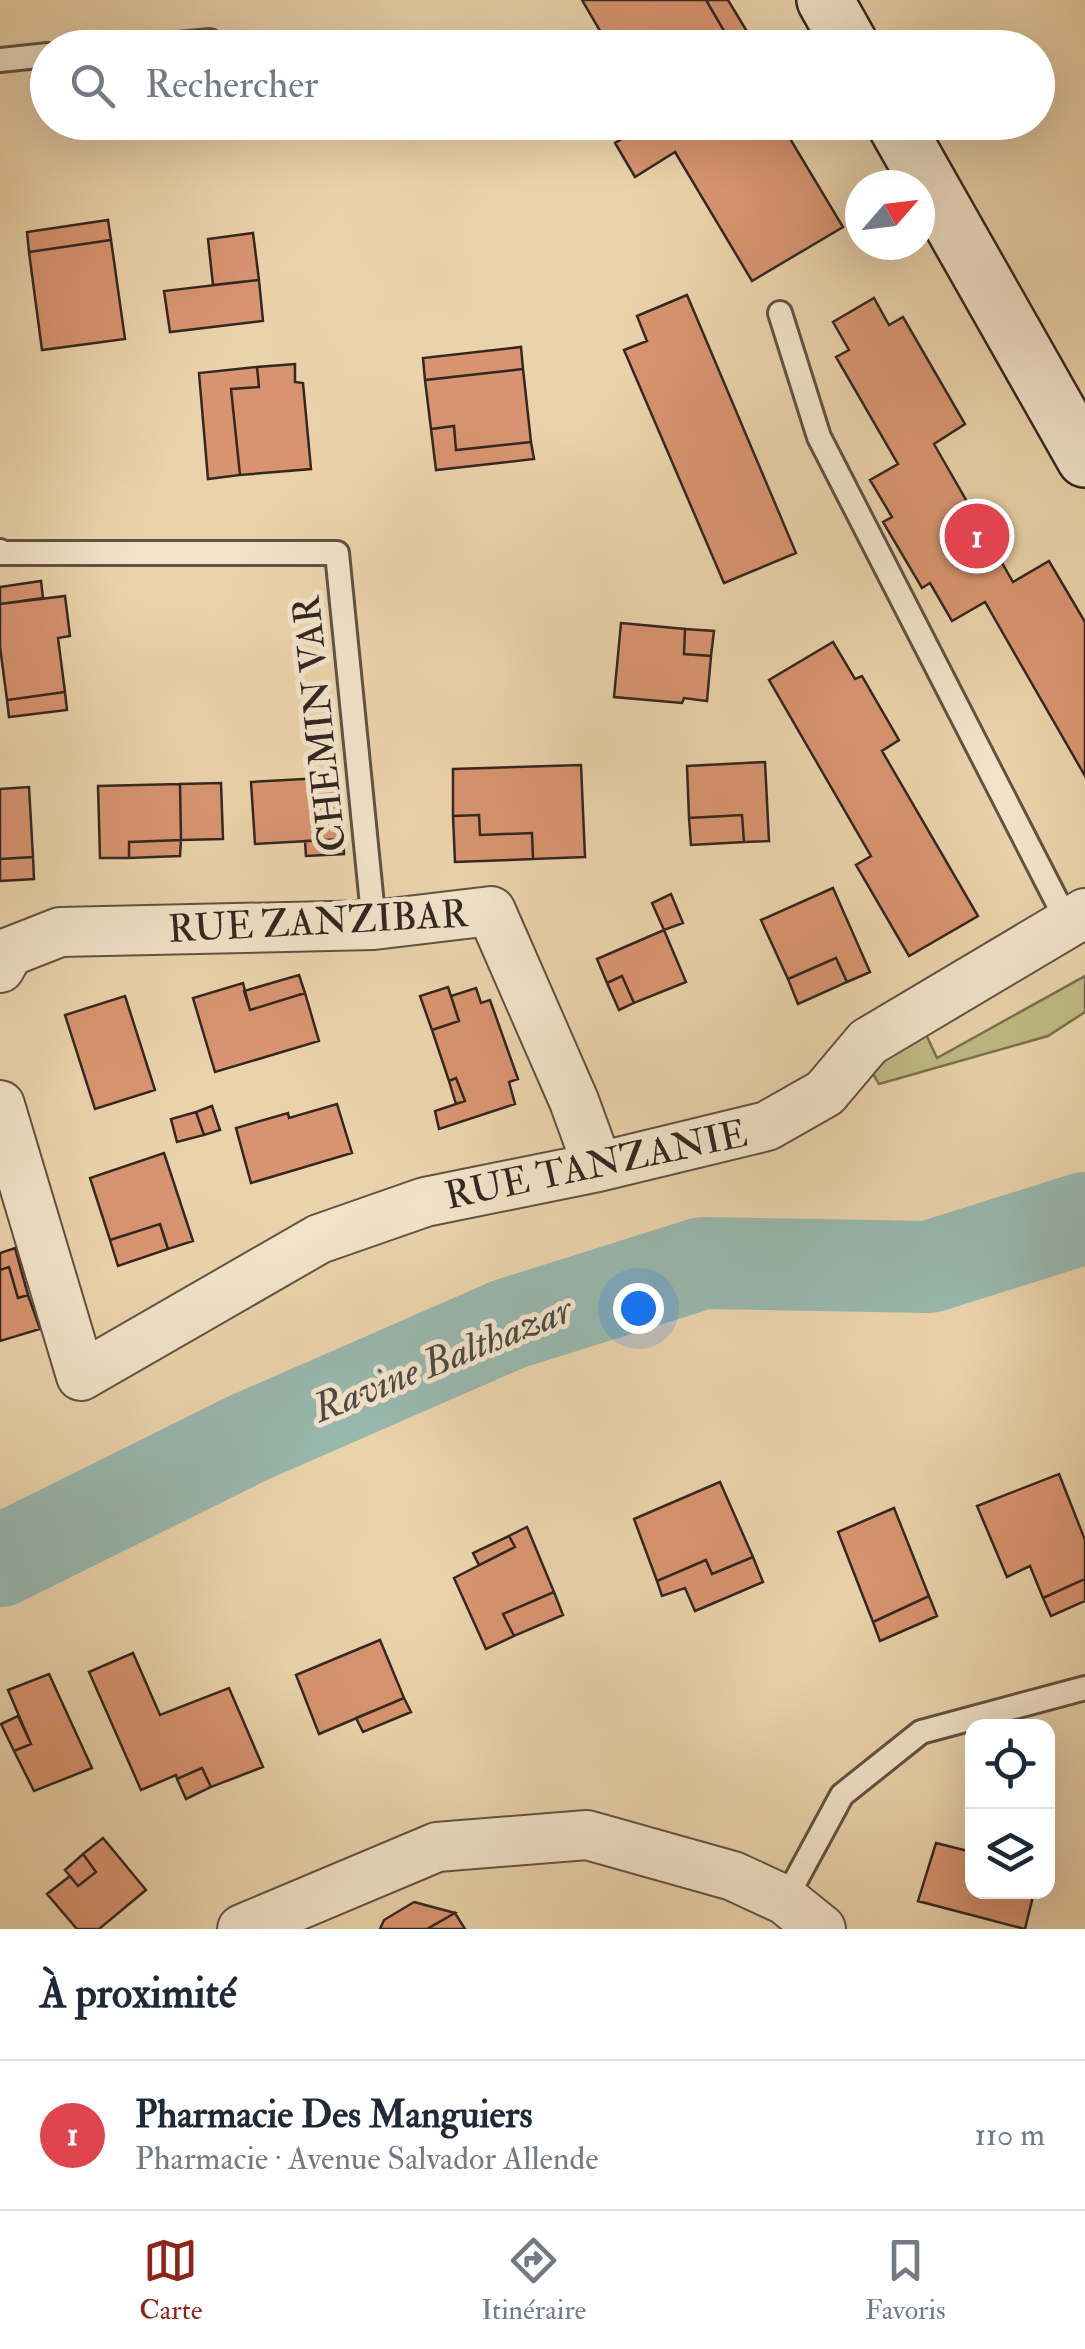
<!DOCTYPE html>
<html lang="fr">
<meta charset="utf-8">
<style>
body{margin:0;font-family:"IM FELL Double Pica",serif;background:#f2f2f3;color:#1f2937}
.controls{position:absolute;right:30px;bottom:30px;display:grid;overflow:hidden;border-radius:20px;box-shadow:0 10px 40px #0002}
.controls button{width:90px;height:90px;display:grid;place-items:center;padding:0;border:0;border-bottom:2px solid #e0e1e3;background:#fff;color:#1f2937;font:50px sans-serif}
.compass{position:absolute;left:845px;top:170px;width:90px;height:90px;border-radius:50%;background:#fff;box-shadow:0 10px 40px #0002;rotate:62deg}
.you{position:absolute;left:638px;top:1308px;width:35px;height:35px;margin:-25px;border:8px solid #fff;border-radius:50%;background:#1a73e8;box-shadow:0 0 0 15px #1a73e833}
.badge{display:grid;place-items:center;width:65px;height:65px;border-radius:50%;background:#8f2418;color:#fff;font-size:32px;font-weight:700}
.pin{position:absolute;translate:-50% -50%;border:5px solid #fff;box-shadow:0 2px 10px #0006}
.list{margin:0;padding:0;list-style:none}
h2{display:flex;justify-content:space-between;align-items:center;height:130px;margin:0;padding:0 40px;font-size:42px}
h2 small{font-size:32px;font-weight:400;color:#747a83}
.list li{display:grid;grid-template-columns:65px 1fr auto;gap:30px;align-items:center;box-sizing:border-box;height:150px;padding:0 40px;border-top:2px solid #e0e1e3}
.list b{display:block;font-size:38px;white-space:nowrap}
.list p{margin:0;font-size:32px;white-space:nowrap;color:#747a83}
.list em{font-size:32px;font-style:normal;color:#747a83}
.icon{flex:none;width:55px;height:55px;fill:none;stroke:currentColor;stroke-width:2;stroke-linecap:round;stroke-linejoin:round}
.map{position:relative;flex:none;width:1085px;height:1929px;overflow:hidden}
.search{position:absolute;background:#fff;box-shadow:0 10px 40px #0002;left:30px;right:30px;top:30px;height:110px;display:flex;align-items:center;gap:25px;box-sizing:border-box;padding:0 35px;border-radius:55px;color:#747a83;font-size:38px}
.sheet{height:280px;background:#fff}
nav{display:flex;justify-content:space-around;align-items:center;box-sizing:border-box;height:140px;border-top:2px solid #e0e1e3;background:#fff;font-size:28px;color:#747a83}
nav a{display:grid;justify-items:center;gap:5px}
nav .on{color:#8f2418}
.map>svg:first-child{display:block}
</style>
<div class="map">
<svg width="1085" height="1929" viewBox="0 0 1085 1929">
<rect width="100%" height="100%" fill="#ead2aa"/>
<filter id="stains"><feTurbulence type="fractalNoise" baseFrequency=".002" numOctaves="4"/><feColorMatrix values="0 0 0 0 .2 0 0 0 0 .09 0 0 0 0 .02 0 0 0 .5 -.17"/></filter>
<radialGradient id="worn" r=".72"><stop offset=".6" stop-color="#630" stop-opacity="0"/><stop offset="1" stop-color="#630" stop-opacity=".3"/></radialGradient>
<path fill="#bfba83" stroke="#797052" stroke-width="2.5" d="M 1085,976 L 1085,1012 L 1048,1036 L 879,1084 L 866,1062 L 923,1028 L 937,1058 Z"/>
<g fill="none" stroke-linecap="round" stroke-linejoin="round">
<path stroke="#98b7ad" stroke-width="92" d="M 0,1561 L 248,1438 L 509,1324 L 703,1263 L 929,1267 L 1085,1218"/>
</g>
<path fill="#d89470" stroke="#332722" stroke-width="2.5" d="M 582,0 L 706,0 L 734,48 L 610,48 Z
M 706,0 L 728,0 L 757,48 L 734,48 Z
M 650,122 L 780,122 L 843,227 L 752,281 L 675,152 L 635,177 L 615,143 Z
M 108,220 L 111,240 L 29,252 L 27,232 Z
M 253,233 L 259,280 L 213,285 L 208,239 Z
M 111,240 L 125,339 L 42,350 L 29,252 Z
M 259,280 L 263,321 L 170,332 L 164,291 Z
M 687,295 L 796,553 L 724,583 L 624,350 L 647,341 L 637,316 Z
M 874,298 L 889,325 L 903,317 L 965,424 L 934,444 L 1013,582 L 1049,561 L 1085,622 L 1085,776 L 985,602 L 952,621 L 930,583 L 922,588 L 883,522 L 892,517 L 870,480 L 898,464 L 836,357 L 849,350 L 833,322 Z
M 521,347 L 523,369 L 425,380 L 423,358 Z
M 295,364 L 295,382 L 303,383 L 311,469 L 240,475 L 231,389 L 259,387 L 257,367 Z
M 257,367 L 259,387 L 231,389 L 240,475 L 208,479 L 199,373 Z
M 523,369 L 531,442 L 456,450 L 454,426 L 431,429 L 425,380 Z
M 454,426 L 456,450 L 531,442 L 534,459 L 436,470 L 431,429 Z
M 41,581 L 43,598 L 0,604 L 0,587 Z
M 65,596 L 70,636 L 58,638 L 65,692 L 7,700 L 0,647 L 0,604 Z
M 621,623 L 685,629 L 684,654 L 711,656 L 707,701 L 684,698 L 682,703 L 614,697 Z
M 685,629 L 714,631 L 711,656 L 684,654 Z
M 833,642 L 855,679 L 862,676 L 899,740 L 882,751 L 978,916 L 909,956 L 856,865 L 871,856 L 769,680 Z
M 65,692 L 67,710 L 9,717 L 7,700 Z
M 765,762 L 769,841 L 744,842 L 742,815 L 689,818 L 687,766 Z
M 581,765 L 585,857 L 533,859 L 532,833 L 480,835 L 479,815 L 453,816 L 453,769 Z
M 339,777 L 343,839 L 255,844 L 251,782 Z
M 221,783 L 223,839 L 181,840 L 180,784 Z
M 180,784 L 181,840 L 129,842 L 129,858 L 100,858 L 98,786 Z
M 29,787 L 33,857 L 0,859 L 0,789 Z
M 479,815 L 480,835 L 532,833 L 533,859 L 455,862 L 453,816 Z
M 742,815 L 744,842 L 691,845 L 689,818 Z
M 343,839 L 344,854 L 306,856 L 305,841 Z
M 181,840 L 180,856 L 129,858 L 129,842 Z
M 33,857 L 34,879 L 0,881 L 0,859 Z
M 833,888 L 870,972 L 847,982 L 836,958 L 788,979 L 761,920 Z
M 671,894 L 683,923 L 664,930 L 652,903 Z
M 664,930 L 686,982 L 634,1003 L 622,976 L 607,983 L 597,959 Z
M 836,958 L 847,982 L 798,1004 L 788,979 Z
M 299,975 L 305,993 L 250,1010 L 244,991 Z
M 622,976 L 634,1003 L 619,1010 L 607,983 Z
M 243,983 L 250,1010 L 305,993 L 319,1041 L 215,1072 L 193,998 Z
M 448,987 L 459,1021 L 432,1030 L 420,996 Z
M 476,988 L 481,1003 L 490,1000 L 518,1079 L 509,1082 L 515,1104 L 439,1129 L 435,1111 L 465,1101 L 456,1078 L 449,1081 L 432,1030 L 459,1021 L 451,996 Z
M 125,996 L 155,1090 L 95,1109 L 65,1015 Z
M 456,1078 L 465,1101 L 456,1104 L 449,1081 Z
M 337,1104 L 352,1153 L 251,1183 L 236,1128 L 288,1113 L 289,1118 Z
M 212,1106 L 220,1130 L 204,1135 L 196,1112 Z
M 196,1112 L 204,1135 L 177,1142 L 171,1119 Z
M 164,1153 L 193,1241 L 168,1249 L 160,1224 L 110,1240 L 90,1178 Z
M 160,1224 L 168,1249 L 118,1266 L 110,1240 Z
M 15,1248 L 28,1295 L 18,1298 L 9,1267 L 0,1270 L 0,1253 Z
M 9,1267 L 18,1298 L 28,1295 L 40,1329 L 0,1341 L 0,1270 Z
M 1059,1474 L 1085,1540 L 1085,1579 L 1043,1598 L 1030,1566 L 1007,1577 L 977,1506 Z
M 720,1482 L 753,1557 L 712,1574 L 706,1560 L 657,1581 L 634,1519 Z
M 894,1508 L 929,1596 L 873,1622 L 838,1532 Z
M 527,1527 L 554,1592 L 503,1614 L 514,1636 L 486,1649 L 454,1578 L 515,1547 L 509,1536 Z
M 509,1536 L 515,1547 L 479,1565 L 473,1553 Z
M 753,1557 L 763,1582 L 695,1611 L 685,1588 L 662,1596 L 657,1581 L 706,1560 L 712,1574 Z
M 1085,1579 L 1085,1601 L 1051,1616 L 1043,1598 Z
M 554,1592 L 563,1615 L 514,1636 L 503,1614 Z
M 929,1596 L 937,1616 L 880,1641 L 873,1622 Z
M 380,1640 L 404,1698 L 319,1734 L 296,1675 Z
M 133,1653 L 160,1715 L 229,1688 L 263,1767 L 211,1787 L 202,1768 L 177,1779 L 176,1775 L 141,1790 L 89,1672 Z
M 49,1674 L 92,1768 L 34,1791 L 14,1751 L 31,1744 L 8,1690 Z
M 404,1698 L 411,1712 L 363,1732 L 356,1718 Z
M 18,1716 L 31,1744 L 14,1751 L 1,1724 Z
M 202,1768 L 211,1787 L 186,1799 L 177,1779 Z
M 103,1838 L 146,1890 L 99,1929 L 77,1929 L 47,1894 L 70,1876 L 78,1886 L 96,1872 L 83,1854 Z
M 936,1843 L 972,1852 L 972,1892 L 1034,1892 L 1025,1929 L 918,1901 Z
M 83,1854 L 96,1872 L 78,1886 L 65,1870 Z
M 414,1902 L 455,1913 L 427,1929 L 380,1929 L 384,1920 Z
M 455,1913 L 465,1929 L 427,1929 Z"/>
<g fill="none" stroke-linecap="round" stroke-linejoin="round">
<g stroke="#615244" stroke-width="28">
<path id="lane" d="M 135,48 L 210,41
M 0,60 L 48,55
M 780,313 L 819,437 L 1068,923
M 0,551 L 0,553 L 337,553 L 374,925
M 785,1900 L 842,1795 L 921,1732 L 1085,1688"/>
</g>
<g stroke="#615244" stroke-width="52">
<path id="street" d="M 0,968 L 9,952 L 60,932 L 374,925 L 491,911 L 574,1101 L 598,1167
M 0,1105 L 81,1376 L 319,1239 L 425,1202 L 598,1167 L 767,1126 L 825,1093 L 868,1042 L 1085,913
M 242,1929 L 437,1847 L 587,1835 L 733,1876 L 785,1900 L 821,1929"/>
</g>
<g stroke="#332722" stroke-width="60">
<path id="secondary" d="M 825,0 L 852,48
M 894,122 L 1085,459"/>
</g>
<use href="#lane" stroke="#f1e2c8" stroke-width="22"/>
<use href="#street" stroke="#f1e2c8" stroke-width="48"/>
<use href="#secondary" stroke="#f1e2c8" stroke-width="55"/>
</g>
<g text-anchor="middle" stroke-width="10" stroke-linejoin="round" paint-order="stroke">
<g font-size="38" fill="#332722" stroke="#f1e2c8">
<text transform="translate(319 724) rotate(-96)" y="13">CHEMIN VAR</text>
<text transform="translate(318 921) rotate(-3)" y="13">RUE ZANZIBAR</text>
<text transform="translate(596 1164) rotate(-12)" y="13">RUE TANZANIE</text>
</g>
<g font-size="40" font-style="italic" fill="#4c4b45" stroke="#f1e2c8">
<text transform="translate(442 1358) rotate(-22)" y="14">Ravine Balthazar</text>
</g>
</g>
<rect width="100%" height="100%" filter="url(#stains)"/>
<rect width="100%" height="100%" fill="url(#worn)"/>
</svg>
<div class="controls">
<button><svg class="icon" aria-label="locate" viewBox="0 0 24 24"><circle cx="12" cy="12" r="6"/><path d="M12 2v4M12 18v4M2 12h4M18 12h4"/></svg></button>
<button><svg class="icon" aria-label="layers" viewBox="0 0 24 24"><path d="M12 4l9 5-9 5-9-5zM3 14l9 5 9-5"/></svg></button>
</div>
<svg class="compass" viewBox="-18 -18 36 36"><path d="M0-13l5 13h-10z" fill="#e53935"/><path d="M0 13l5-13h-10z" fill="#747a83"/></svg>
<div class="you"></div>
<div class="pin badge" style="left:977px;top:536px;background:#e0444e">1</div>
<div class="search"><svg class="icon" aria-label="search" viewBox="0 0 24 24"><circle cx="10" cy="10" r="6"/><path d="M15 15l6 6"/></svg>Rechercher</div>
</div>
<section class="sheet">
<h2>À proximité<small></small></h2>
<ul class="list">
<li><span class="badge" style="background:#e0444e">1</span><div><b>Pharmacie Des Manguiers</b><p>Pharmacie · Avenue Salvador Allende</p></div><em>110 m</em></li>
</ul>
</section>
<nav>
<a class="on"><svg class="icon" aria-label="map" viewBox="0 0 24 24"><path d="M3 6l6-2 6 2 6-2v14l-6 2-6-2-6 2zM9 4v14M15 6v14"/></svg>Carte</a>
<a><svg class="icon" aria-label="directions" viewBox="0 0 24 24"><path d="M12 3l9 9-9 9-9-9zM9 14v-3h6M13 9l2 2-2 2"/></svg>Itinéraire</a>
<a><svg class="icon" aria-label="saved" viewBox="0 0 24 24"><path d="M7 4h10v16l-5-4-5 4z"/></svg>Favoris</a>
</nav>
